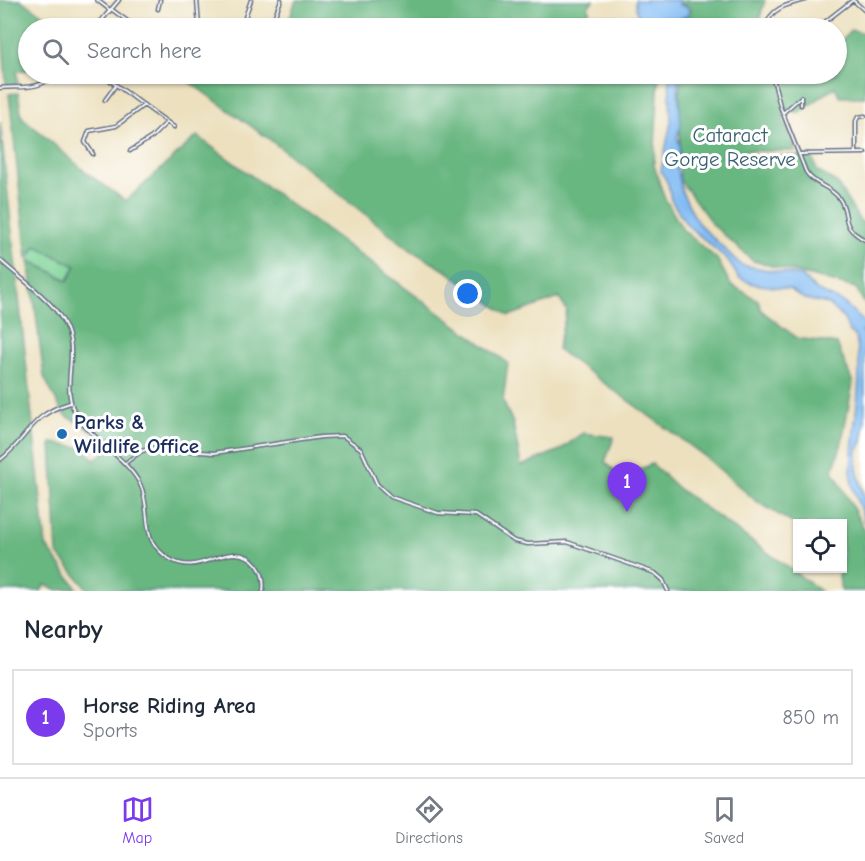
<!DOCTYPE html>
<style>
body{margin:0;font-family:"Comic Neue",sans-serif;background:#f2f2f3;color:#1f2937}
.controls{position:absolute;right:18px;bottom:18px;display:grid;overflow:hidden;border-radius:0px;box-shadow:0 2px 4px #0004}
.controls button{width:54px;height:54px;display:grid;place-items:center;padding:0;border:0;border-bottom:2px solid #e0e1e3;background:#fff;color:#1f2937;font:30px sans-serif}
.you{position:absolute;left:468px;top:294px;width:21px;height:21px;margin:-15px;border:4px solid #fff;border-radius:50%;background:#1a73e8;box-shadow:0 0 0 9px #1a73e833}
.badge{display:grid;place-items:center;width:39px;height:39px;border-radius:50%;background:#7c3aed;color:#fff;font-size:20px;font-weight:700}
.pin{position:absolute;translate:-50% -50px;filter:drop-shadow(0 2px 3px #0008)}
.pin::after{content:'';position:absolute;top:32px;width:21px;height:18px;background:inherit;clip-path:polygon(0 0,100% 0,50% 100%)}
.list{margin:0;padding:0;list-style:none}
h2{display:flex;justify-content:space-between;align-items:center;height:78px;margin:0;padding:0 24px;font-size:26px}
h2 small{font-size:20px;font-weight:400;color:#747a83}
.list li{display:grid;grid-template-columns:39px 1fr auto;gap:18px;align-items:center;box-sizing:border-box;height:96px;margin:0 12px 12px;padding:0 12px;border:2px solid #e0e1e3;border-radius:0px}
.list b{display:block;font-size:22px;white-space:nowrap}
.list p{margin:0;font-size:20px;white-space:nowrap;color:#747a83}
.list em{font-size:20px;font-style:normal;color:#747a83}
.icon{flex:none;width:33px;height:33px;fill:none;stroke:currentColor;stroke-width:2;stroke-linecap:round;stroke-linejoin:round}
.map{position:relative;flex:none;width:865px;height:591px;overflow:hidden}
.search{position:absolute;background:#fff;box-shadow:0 2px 4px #0004;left:18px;right:18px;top:18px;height:66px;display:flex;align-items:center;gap:15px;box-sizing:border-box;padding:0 21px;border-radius:33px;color:#747a83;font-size:22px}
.sheet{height:186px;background:#fff}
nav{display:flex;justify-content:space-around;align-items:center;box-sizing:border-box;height:84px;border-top:2px solid #e0e1e3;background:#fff;font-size:16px;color:#747a83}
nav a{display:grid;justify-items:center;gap:3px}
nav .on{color:#7c3aed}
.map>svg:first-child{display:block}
</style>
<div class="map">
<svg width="865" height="591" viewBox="0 0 865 591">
<rect width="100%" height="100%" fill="#fff"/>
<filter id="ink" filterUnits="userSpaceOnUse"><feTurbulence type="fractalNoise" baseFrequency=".0167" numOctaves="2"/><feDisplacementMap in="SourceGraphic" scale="12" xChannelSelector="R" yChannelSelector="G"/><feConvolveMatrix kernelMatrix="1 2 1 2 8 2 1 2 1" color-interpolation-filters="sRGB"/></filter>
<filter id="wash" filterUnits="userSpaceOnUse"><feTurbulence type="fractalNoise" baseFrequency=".008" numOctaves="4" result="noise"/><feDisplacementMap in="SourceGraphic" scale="24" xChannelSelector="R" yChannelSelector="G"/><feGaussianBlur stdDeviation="1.35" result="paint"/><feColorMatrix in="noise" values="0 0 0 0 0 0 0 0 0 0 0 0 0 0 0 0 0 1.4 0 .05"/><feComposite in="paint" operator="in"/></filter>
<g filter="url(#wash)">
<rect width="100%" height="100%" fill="#ece0be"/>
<path fill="#7fd497" stroke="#4d827a" stroke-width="1.5" d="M 36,246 L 75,266 L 68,280 L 29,260 Z"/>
<path fill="#67b680" stroke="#41726f" stroke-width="1.5" d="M 0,0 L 21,0 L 63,28 L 28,28 L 28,70 L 17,71 L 18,85 L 6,85 Z
M 296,0 L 593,0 L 588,7 L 593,28 L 286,28 Z
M 683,0 L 765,0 L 757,28 L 680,28 L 677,22 L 690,15 L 691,7 L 681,4 Z
M 851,30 L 865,33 L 865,97 L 840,97 L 835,87 L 799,113 L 787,109 L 783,119 L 797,151 L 723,151 L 722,156 L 812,156 L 817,171 L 836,182 L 860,221 L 865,224 L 865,305 L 856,288 L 753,261 L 713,225 L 680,180 L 680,74 L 836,74 L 837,46 Z
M 178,74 L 659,74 L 654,165 L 664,197 L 683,230 L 717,259 L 731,285 L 758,300 L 762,311 L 797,338 L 837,344 L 853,383 L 841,446 L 833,470 L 865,531 L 865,591 L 841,591 L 838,569 L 842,568 L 842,524 L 798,524 L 797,526 L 756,501 L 703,455 L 557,349 L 567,311 L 559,298 L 509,316 L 448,272 L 412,251 L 269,139 Z
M 18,93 L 22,117 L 87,173 L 126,201 L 197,136 L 508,363 L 503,401 L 513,423 L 521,466 L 560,450 L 583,433 L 614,437 L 605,462 L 622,477 L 652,464 L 679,489 L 821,591 L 89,591 L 57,553 L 51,443 L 84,448 L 94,460 L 105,452 L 94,432 L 63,414 L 44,377 L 29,260 L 68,281 L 76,266 L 36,246 L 27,258 L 9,94 Z
M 0,122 L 46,546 L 77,588 L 58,590 L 45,585 L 41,591 L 0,591 Z"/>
<path fill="#82bcf3" stroke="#4e76a8" stroke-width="1.5" d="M 635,0 L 680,0 L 679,5 L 687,7 L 689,11 L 687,15 L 677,20 L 675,28 C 650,29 636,29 635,0 Z
M 669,74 L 677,74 L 681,125 L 677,137 L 680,146 L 677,168 L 682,192 L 698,223 L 741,265 L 802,276 L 816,290 L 844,303 L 865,323 L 865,329 L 862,331 L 865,334 L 865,422 L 862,442 L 857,451 L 857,469 L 865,500 L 865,523 C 861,508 851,490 851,475 C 851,428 865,383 856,337 L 849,331 L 844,319 L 828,304 L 805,299 L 789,289 L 753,284 L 739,278 L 727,259 L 687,225 L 671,200 L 668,184 L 661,171 L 671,122 Z"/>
</g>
<g filter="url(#ink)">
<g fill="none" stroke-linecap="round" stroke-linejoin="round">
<g stroke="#646d80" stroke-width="5">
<path id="minor" d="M 97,0 L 110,10
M 197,0 L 199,26
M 854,1 L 865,11
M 111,9 L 137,28
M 158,9 L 160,0
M 242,26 L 251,0
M 95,28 L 119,0
M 183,28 L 222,24 L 255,28
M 270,28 L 281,0
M 766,28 C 769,8 788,4 806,0
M 817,28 L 853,0
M 101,74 L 174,127
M 772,74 L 780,106 L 806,172 C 814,185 830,186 839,198 C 852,216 837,225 865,240
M 86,80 L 92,74
M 0,88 C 21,86 39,91 56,74
M 105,100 L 116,85
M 801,105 L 801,97
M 783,113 L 801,97
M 130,151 L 152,137 L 167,122
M 856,153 L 856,121 L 858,117 L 865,116
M 93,154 L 85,142 L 89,131 L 116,126 L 144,105
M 800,154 L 865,153
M 0,260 C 29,287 73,310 71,354 C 71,371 66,392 73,408 C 88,439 124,454 140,484 C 149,502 144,523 152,541 C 156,548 162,554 168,558 C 193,574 209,556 233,554 C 254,553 266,572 263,591
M 0,460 C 29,438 29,415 70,403
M 124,464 L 140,452 L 150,448 L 214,453 L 321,437 L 343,436 L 361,449 L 377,484 L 391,497 L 438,513 L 476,515 L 514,541 L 528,544 L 567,542 L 655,573 L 663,580 L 668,591"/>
</g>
<use href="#minor" stroke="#fff" stroke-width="2"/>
</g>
</g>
<circle fill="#1f6fb2" stroke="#fff" stroke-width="2" cx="62" cy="434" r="6"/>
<g text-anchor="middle" stroke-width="6" stroke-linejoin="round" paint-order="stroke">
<g font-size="21" fill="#39616f" stroke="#fff">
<text x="730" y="142">Cataract<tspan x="730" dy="24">Gorge Reserve</tspan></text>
</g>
<g font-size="21" font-weight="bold" fill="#1b2f5e" stroke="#fff" text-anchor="start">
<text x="74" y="429">Parks &amp;<tspan x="74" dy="24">Wildlife Office</tspan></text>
</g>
</g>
</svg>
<div class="controls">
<button><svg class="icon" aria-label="locate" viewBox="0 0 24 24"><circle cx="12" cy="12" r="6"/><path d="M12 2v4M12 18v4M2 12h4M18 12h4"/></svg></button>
</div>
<div class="you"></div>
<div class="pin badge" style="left:627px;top:512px">1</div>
<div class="search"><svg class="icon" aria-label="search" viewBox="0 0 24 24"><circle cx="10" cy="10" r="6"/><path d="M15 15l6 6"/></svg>Search here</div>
</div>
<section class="sheet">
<h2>Nearby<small></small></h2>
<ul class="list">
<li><span class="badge">1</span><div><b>Horse Riding Area</b><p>Sports</p></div><em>850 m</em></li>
</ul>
</section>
<nav>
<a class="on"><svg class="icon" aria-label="map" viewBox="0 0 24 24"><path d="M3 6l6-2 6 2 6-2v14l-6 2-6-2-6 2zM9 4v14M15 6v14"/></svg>Map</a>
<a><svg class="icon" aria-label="directions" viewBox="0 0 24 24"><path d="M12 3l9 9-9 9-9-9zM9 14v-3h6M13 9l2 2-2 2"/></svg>Directions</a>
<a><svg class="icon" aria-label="saved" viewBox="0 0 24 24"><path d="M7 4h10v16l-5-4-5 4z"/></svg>Saved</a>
</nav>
